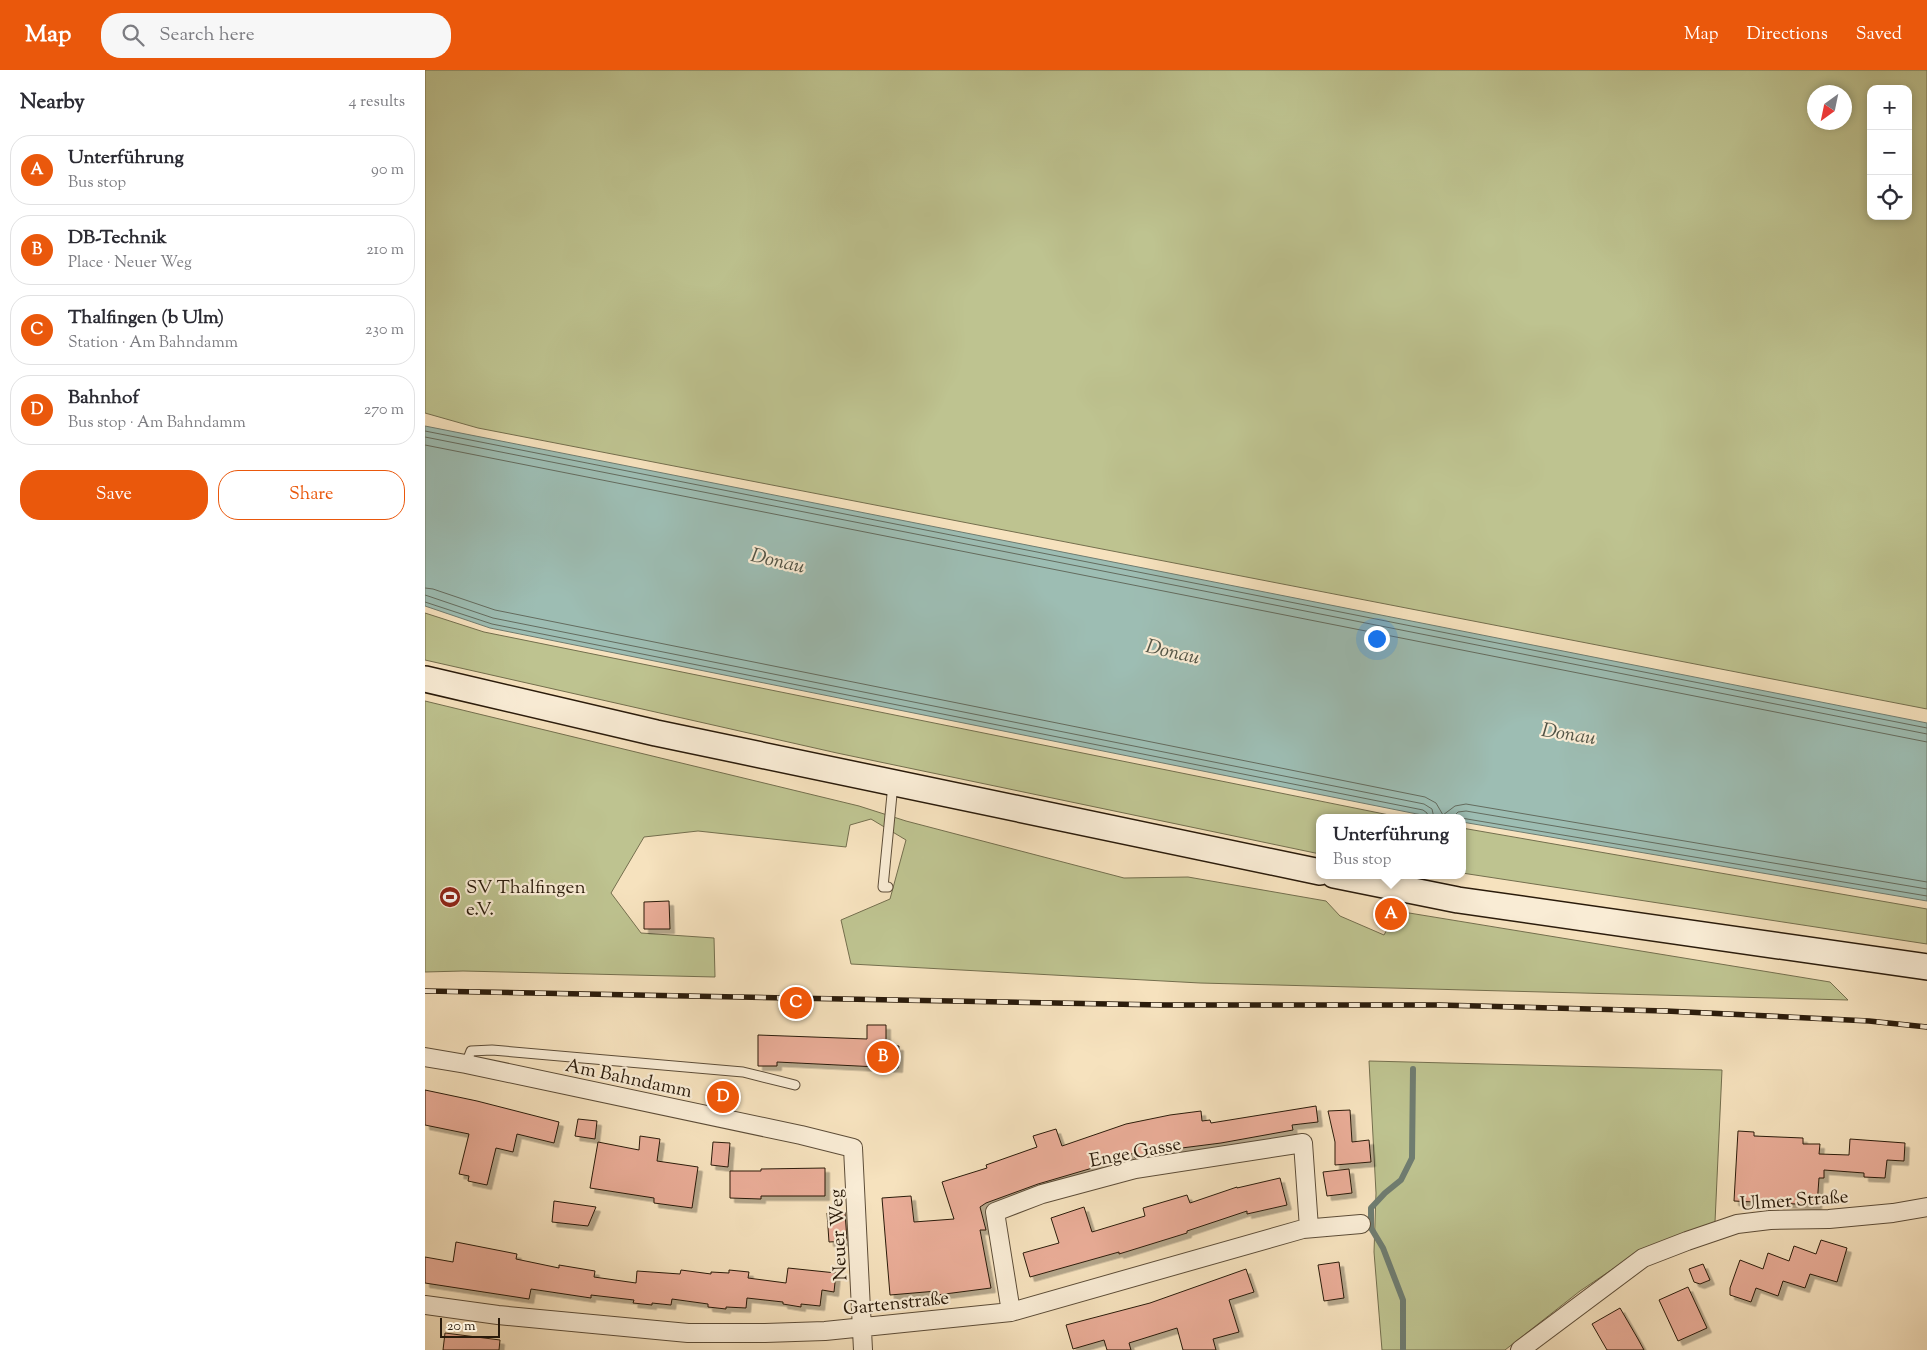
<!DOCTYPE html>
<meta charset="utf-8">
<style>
body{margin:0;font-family:"Sorts Mill Goudy",serif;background:#f7f7f7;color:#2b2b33}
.controls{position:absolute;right:15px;top:15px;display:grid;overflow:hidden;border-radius:10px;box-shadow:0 2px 8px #0003}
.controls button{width:45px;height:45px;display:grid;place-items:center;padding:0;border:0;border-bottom:1px solid #e1e1e2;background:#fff;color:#2b2b33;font:25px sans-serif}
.compass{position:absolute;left:1382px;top:15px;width:45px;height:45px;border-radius:50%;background:#fff;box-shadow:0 2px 8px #0003;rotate:213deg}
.scale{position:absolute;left:15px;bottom:12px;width:60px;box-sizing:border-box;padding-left:5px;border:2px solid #2a1b0b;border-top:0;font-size:14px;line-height:18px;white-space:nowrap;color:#2a1b0b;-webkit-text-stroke:4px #f9ecd5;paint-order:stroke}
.you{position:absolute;left:951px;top:568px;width:18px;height:18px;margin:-12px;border:4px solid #fff;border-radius:50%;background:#1a73e8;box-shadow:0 0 0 8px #1a73e833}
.badge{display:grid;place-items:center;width:32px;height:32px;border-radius:50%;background:#ea580c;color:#fff;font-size:16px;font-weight:700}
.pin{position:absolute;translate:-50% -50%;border:2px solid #fff;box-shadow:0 1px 5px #0006}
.popup{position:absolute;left:891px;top:744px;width:150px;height:65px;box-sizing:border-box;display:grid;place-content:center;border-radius:10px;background:#fff;filter:drop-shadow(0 1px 4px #0005);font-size:16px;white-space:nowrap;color:#7c7c81}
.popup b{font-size:19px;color:#2b2b33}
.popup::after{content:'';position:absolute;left:50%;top:100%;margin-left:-10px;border:10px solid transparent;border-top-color:#fff}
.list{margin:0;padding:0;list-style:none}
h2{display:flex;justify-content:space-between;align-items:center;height:65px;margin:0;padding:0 20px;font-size:21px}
h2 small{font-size:16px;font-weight:400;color:#7c7c81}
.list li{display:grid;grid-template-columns:32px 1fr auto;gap:15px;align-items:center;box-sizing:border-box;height:70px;margin:0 10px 10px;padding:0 10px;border:1px solid #e1e1e2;border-radius:20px}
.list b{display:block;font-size:19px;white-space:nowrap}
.list p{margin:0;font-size:16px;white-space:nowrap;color:#7c7c81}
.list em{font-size:16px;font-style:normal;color:#7c7c81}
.actions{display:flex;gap:10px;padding:15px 20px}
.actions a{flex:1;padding:11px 0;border:1px solid #ea580c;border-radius:20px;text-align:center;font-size:18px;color:#ea580c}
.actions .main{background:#ea580c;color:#fff}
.icon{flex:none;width:28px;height:28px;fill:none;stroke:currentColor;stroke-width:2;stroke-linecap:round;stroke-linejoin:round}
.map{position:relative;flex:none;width:1502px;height:1280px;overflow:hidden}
header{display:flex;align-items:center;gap:30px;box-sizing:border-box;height:70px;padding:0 25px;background:#ea580c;color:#fff}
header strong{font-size:24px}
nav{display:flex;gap:28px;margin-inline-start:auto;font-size:18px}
.search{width:350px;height:45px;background:#f7f7f7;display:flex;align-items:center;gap:12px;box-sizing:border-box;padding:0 18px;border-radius:20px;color:#7c7c81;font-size:19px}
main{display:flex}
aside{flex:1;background:#fff}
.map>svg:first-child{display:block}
</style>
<header>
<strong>Map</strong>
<div class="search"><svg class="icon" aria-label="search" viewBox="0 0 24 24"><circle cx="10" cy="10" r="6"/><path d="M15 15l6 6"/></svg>Search here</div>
<nav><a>Map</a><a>Directions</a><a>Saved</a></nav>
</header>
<main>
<aside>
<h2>Nearby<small>4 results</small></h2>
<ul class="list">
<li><span class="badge">A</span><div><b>Unterführung</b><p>Bus stop</p></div><em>90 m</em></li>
<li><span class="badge">B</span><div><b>DB-Technik</b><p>Place · Neuer Weg</p></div><em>210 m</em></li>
<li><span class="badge">C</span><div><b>Thalfingen (b Ulm)</b><p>Station · Am Bahndamm</p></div><em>230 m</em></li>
<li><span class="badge">D</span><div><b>Bahnhof</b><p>Bus stop · Am Bahndamm</p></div><em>270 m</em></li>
</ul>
<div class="actions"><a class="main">Save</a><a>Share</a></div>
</aside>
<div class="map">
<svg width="1502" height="1280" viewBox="0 0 1502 1280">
<defs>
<filter id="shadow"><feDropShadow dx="4.5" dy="4.5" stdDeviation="0" flood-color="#0004"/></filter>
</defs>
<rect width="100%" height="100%" fill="#f6e2be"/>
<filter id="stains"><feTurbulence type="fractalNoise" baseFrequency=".004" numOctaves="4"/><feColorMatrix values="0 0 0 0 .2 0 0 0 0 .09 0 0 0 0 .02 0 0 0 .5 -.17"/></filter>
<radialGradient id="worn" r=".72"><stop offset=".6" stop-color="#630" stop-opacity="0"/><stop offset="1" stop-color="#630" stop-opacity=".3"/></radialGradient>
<path fill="#bec390" stroke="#746f4e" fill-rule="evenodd" d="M 0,0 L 1502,0 L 1502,639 L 53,358 L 0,343 ZM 1446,19 L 1483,19 L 1483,146 L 1446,146 ZM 1390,22 L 1420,22 L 1420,52 L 1390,52 Z
M 0,543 L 59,562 L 979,748 L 895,748 L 895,784 L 412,683 L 0,590 Z
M 0,631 L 434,736 L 481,751 L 699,808 L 763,807 L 901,831 L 915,846 L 959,865 L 972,841 L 1405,912 L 1423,930 L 775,913 L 426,894 L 416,850 L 465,829 L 481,770 L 446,749 L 425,755 L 421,777 L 273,761 L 219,767 L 186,823 L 216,863 L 289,868 L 290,907 L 38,901 L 0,902 Z
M 1037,758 L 1502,839 L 1502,874 L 1037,803 Z
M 944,991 L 1297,1000 L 1290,1152 L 1216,1180 L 1155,1221 L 1080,1280 L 957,1280 L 949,1182 L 951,1123 Z"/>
<path fill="#9dbdb3" stroke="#6f7c70" d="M 0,356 L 1502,653 L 1502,831 L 1037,752 L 1037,748 L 1011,748 L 997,745 L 65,558 L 0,536 Z"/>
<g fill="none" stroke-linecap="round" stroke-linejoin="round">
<path stroke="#646c5f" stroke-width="1" d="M 0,361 L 1502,658
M 0,367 L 1502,664
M 0,375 L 1502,672
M 0,518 L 8,519 L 70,540 L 1000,727 L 1011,733 L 1018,745 L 1030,736 L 1041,734 L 1502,812
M 0,525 L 68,548 L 999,734 L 1007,739 L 1009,748
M 0,532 L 67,554 L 998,740 L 1002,743 L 1003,748
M 1027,748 L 1033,742 L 1041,741 L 1502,819
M 1036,748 L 1502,826"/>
<path stroke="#6f7c70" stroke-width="6" d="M 978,1280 L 978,1230 L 958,1178 L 946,1158 L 946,1138 L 960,1123 L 976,1110 L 987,1088 L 988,999"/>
</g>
<path fill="#eaad98" stroke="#2a1b0b" filter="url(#shadow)" d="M 244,831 L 245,859 L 219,859 L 219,832 Z
M 442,955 L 461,955 L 461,976 L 474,976 L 473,998 L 352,992 L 352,996 L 333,996 L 333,965 L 442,969 Z
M 0,1020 L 52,1031 L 134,1052 L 129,1073 L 92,1064 L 88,1082 L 71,1078 L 62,1115 L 43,1111 L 44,1106 L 34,1104 L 44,1064 L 0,1055 Z
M 891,1036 L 893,1052 L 867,1055 L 868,1060 L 796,1073 L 733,1081 L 734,1083 L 710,1088 L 709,1083 L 664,1099 L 613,1114 L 561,1133 L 555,1137 L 561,1160 L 555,1160 L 566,1218 L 512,1225 L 512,1221 L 465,1225 L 457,1128 L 486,1126 L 489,1152 L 529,1149 L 517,1112 L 562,1098 L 561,1095 L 612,1077 L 608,1066 L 631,1059 L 637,1076 L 701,1054 L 745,1045 L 776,1041 L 777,1051 L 785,1050 L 786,1053 Z
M 925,1040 L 927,1072 L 944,1070 L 946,1092 L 910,1095 L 910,1072 L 903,1041 Z
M 153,1049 L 172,1051 L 170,1069 L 150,1066 Z
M 1313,1061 L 1329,1062 L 1329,1066 L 1378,1068 L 1378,1074 L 1395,1074 L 1394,1084 L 1424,1085 L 1425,1069 L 1480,1073 L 1479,1091 L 1462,1090 L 1460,1108 L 1439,1107 L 1439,1103 L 1399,1100 L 1399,1108 L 1394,1108 L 1392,1135 L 1309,1131 Z
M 215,1066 L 235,1069 L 232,1091 L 273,1097 L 267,1138 L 229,1133 L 229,1128 L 165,1118 L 173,1072 L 214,1080 Z
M 288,1072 L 305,1073 L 303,1097 L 286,1095 Z
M 400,1098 L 400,1126 L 336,1126 L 336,1129 L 305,1128 L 305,1101 L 336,1101 L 336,1099 Z
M 924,1099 L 927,1123 L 902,1126 L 898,1102 Z
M 855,1108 L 862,1135 L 822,1144 L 822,1141 L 762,1161 L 762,1163 L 694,1184 L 694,1182 L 605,1207 L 598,1183 L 634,1173 L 626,1148 L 659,1137 L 667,1162 L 720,1146 L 718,1138 L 762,1125 L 765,1133 L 812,1117 L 812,1118 Z
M 129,1131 L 171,1137 L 163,1156 L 127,1152 Z
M 420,1142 L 422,1171 L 404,1172 L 402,1143 Z
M 1396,1170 L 1422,1178 L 1412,1212 L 1385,1204 L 1380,1218 L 1358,1211 L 1353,1226 L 1331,1218 L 1326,1232 L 1305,1225 L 1305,1218 L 1315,1190 L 1338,1199 L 1343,1183 L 1364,1191 L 1369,1176 L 1391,1184 Z
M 31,1172 L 92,1184 L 91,1189 L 134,1198 L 134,1195 L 170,1201 L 169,1207 L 211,1213 L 212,1201 L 255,1204 L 256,1200 L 286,1204 L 286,1202 L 304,1203 L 304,1200 L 324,1202 L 323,1208 L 361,1213 L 363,1198 L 411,1203 L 409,1222 L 397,1220 L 395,1236 L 376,1234 L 376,1237 L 358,1234 L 358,1232 L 322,1228 L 321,1238 L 301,1237 L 301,1239 L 283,1237 L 283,1234 L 247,1229 L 246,1235 L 227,1233 L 227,1235 L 208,1233 L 209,1230 L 166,1225 L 166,1228 L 106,1219 L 104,1229 L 0,1213 L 0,1187 L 28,1192 Z
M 914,1192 L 919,1228 L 899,1231 L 893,1195 Z
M 1278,1194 L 1285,1210 L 1275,1214 L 1269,1212 L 1264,1199 Z
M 821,1199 L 829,1222 L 804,1230 L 814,1262 L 788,1269 L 791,1280 L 758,1280 L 752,1258 L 704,1273 L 706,1280 L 682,1280 L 679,1270 L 648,1279 L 641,1255 L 725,1233 Z
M 1263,1217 L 1282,1258 L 1253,1271 L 1234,1230 Z
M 1195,1238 L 1213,1269 L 1219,1280 L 1182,1280 L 1167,1254 Z
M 20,1263 L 75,1270 L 74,1280 L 18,1280 Z"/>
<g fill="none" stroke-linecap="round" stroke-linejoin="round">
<g stroke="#5d4d38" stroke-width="11">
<path id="lane" d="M 463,817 L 458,817 L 468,714
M 41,994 L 46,981 L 67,980 L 318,1002 L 370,1015"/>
</g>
<g stroke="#5d4d38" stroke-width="20">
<path id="street" d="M 0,987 L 41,994 L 376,1065 L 428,1078 L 438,1280
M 0,1235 L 73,1245 L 263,1263 L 340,1263 L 400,1261 L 586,1242 L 878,1159 L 936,1154
M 586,1242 L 570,1142 L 617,1124 L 710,1099 L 878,1073 L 884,1158
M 1095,1280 L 1218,1188 L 1262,1171 L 1312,1154 L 1345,1150 L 1404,1149 L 1468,1143 L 1502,1137"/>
</g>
<g stroke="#2a1b0b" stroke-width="28">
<path id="secondary" d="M 0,609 L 231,663 L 895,802
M 909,805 L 1033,830 L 1502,897"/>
</g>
<use href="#lane" stroke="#f9ecd5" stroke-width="9"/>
<use href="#street" stroke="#f9ecd5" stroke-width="18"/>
<use href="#secondary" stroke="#f9ecd5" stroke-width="25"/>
<g stroke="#2a1b0b" stroke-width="5.5">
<path id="rail" d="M 0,921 L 737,935 L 1014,935 L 1241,941 L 1444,951 L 1502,957"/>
</g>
<use href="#rail" stroke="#f9ecd5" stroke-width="4" stroke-dasharray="11" stroke-linecap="butt"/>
</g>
<defs>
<g id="stadium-disc" transform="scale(1.125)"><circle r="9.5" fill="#8f2418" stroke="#f9ecd5"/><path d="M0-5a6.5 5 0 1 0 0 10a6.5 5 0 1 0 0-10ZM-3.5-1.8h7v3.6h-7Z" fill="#fff"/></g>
</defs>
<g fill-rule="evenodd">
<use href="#stadium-disc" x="25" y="827"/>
</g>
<g text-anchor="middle" stroke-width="4.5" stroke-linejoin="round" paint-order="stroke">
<g font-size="19" fill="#2a1b0b" stroke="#f9ecd5" text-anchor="start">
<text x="41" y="823">SV Thalfingen<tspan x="41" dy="22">e.V.</tspan></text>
</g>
<g font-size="19" fill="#2a1b0b" stroke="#f9ecd5">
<text transform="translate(204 1007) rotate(12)" y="7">Am Bahndamm</text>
<text transform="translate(710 1081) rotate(-11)" y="7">Enge Gasse</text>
<text transform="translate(1369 1129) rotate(-4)" y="7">Ulmer Straße</text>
<text transform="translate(412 1165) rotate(-93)" y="7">Neuer Weg</text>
<text transform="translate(471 1232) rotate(-6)" y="7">Gartenstraße</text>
</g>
<g font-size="20" font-style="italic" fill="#525446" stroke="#f9ecd5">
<text transform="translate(353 490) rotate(13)" y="7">Donau</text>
<text transform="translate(748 581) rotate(13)" y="7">Donau</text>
<text transform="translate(1144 663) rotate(9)" y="7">Donau</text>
</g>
</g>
<rect width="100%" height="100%" filter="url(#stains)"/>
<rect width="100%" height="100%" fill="url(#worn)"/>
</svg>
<div class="controls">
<button>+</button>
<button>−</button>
<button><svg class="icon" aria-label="locate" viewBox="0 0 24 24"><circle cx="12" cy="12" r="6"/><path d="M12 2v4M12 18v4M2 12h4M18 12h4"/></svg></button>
</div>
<svg class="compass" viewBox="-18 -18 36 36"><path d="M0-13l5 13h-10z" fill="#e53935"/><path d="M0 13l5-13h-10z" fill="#7c7c81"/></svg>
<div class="scale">20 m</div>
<div class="you"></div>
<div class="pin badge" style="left:966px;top:844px">A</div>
<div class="popup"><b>Unterführung</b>Bus stop</div>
<div class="pin badge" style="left:458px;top:987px">B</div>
<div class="pin badge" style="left:371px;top:933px">C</div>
<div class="pin badge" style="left:298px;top:1027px">D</div>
</div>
</main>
